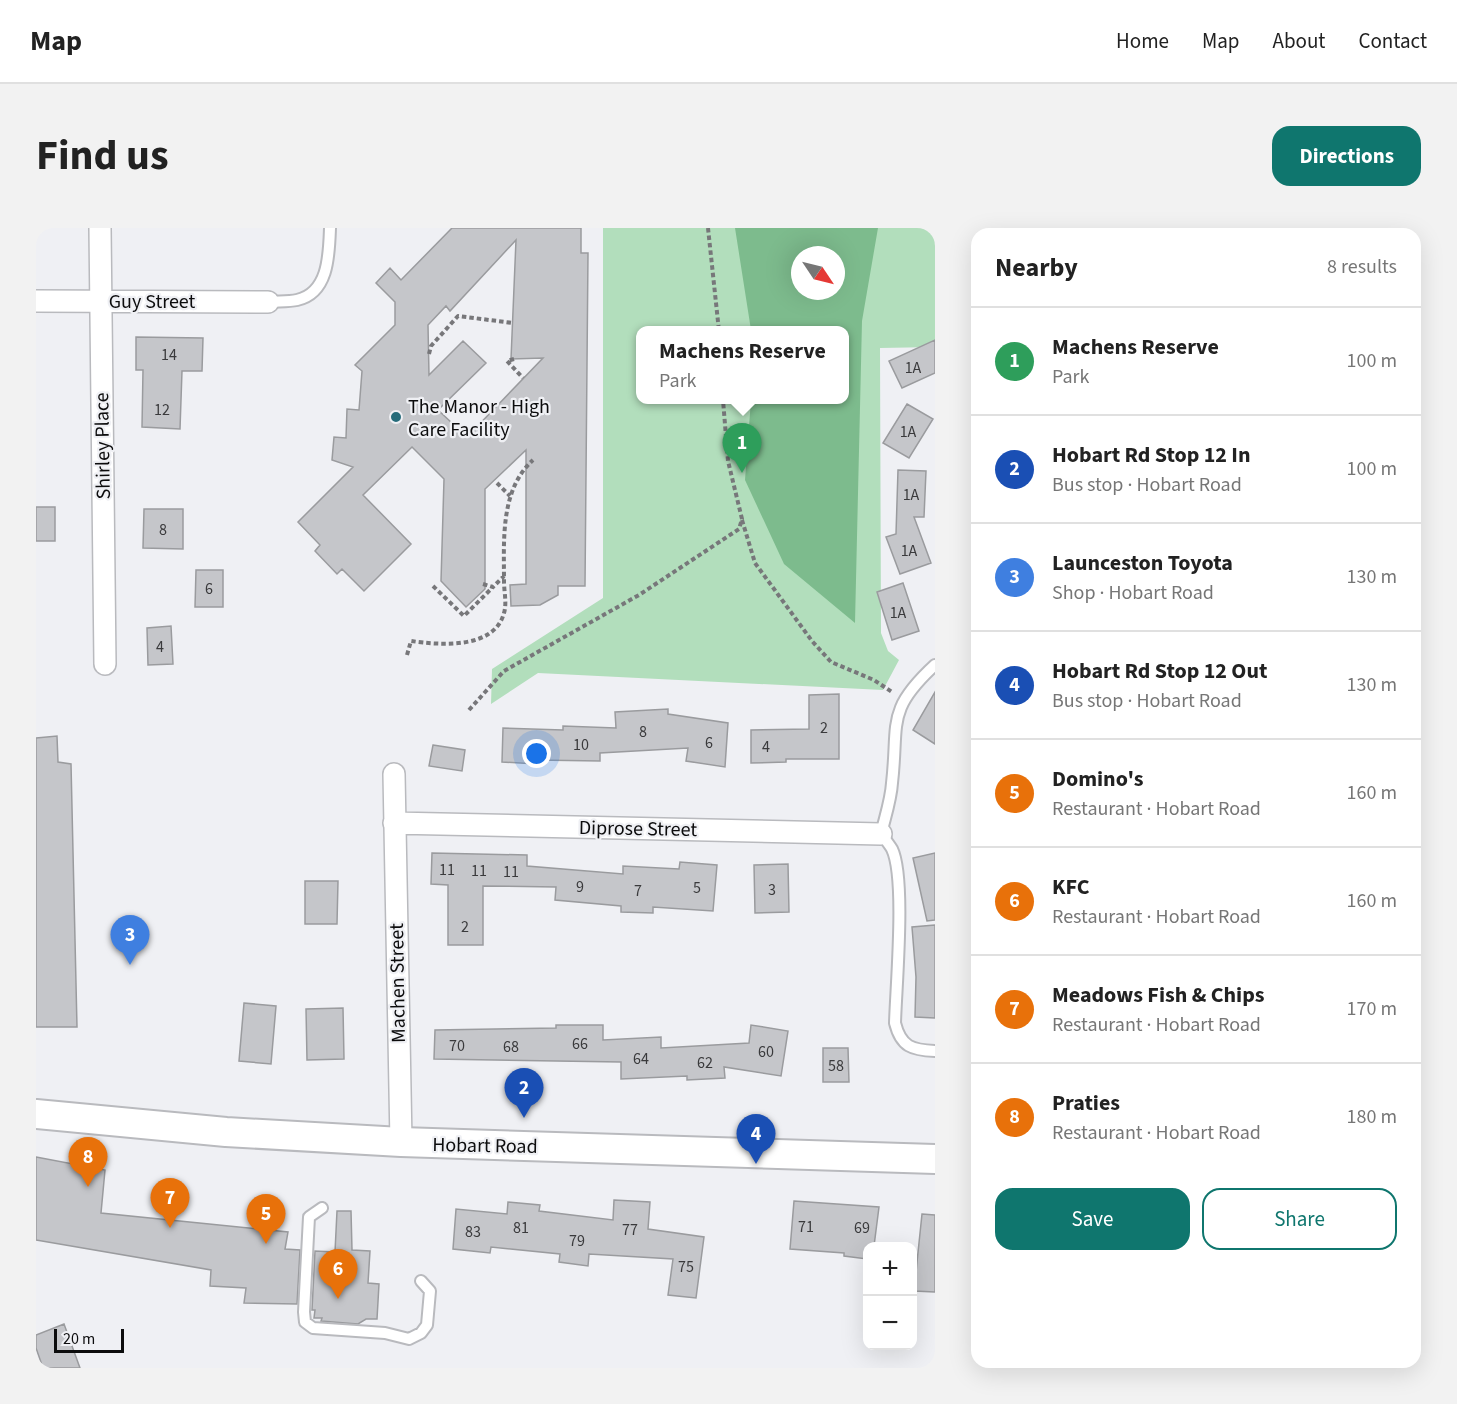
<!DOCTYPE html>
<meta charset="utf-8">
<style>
body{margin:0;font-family:"Source Sans 3",sans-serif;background:#f2f2f2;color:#222}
.controls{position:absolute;right:18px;bottom:18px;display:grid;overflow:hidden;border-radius:12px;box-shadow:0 6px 24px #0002}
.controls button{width:54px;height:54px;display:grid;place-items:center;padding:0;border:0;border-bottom:2px solid #e0e0e0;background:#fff;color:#222;font:30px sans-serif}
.compass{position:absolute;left:755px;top:18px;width:54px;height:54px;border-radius:50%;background:#fff;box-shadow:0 6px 24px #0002;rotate:125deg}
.scale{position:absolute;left:18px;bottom:15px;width:70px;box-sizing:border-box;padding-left:6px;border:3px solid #0c0c0d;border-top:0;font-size:16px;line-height:21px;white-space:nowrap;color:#0c0c0d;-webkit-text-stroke:4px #eff0f4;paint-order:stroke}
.you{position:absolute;left:501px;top:526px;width:21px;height:21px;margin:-15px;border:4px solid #fff;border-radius:50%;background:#1a73e8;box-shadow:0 0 0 9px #1a73e833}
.badge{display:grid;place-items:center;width:39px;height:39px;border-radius:50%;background:#0f766e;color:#fff;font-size:20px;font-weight:700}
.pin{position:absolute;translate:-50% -50px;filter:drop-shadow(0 2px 3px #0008)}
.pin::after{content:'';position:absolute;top:32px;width:21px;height:18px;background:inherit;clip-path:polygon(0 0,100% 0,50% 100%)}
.popup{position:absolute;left:600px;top:98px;width:213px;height:78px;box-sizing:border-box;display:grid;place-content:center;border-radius:12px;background:#fff;filter:drop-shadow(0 2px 4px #0005);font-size:20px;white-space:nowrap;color:#767676}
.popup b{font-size:22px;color:#222}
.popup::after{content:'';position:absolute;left:50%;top:100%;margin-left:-12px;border:12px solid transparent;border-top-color:#fff}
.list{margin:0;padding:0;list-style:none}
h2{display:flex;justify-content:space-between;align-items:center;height:78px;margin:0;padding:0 24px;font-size:26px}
h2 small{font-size:20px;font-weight:400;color:#767676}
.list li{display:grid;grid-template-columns:39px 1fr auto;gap:18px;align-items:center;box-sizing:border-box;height:108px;padding:0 24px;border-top:2px solid #e0e0e0}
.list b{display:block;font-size:22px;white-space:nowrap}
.list p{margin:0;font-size:20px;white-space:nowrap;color:#767676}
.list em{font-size:20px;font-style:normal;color:#767676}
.actions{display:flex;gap:12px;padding:18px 24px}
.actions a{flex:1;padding:14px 0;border:2px solid #0f766e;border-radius:18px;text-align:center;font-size:21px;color:#0f766e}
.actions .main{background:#0f766e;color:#fff}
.map{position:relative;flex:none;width:899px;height:1140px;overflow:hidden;border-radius:18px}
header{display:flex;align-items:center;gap:36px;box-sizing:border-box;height:84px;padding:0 30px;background:#fff;border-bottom:2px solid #e0e0e0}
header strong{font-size:28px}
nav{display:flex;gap:33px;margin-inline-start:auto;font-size:21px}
.intro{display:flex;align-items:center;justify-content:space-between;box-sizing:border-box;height:144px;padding:0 36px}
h1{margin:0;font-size:42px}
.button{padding:15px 27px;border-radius:18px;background:#0f766e;color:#fff;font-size:21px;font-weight:700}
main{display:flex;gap:36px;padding:0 36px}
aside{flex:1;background:#fff;border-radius:18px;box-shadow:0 6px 24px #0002}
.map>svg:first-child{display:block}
</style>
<header>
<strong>Map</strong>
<nav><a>Home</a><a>Map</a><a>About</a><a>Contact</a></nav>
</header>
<div class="intro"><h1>Find us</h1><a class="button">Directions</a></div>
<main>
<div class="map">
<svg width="899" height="1140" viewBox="0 0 899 1140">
<rect width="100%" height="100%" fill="#eff0f4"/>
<path fill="#b2debc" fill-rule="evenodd" d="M 567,0 L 899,0 L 899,119 L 844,120 L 845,405 L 852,423 L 863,432 L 847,462 L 502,445 L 455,476 L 456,441 L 567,370 ZM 764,27 L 800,27 L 800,63 L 764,63 ZM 604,103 L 808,103 L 808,172 L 604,172 Z"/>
<path fill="#7dbb8d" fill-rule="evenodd" d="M 699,0 L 842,0 L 826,93 L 819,395 L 748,336 L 709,252 L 715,172 L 808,172 L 808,103 L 715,102 ZM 764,27 L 800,27 L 800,63 L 764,63 Z"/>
<path fill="#c5c6ca" stroke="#9a9b9e" stroke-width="1.5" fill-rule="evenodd" d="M 416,0 L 545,0 L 545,25 L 552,25 L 549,358 L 522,358 L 522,367 L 504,377 L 475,378 L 474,357 L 490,356 L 490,222 L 449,261 L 449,361 L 430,379 L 405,353 L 408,251 L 376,219 L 327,267 L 375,316 L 328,363 L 306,341 L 301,346 L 279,323 L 284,317 L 262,294 L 317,239 L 296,232 L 298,209 L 310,210 L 311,181 L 323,182 L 326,143 L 319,137 L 359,97 L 359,74 L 340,55 L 354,40 L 365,52 ZM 480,12 L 475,131 L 507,130 L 431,209 L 402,182 L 450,135 L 427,113 L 393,147 L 392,97 L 410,78 L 414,83 Z
M 100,109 L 167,110 L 166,143 L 146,143 L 144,201 L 106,199 L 107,142 L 100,142 Z
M 899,112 L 899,145 L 866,160 L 853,133 Z
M 871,176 L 897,191 L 873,230 L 847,215 Z
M 862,242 L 890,243 L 888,289 L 878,289 L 895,335 L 864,346 L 850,309 L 860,306 Z
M 0,279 L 19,279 L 19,313 L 0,313 Z
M 108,281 L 147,281 L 147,321 L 107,320 Z
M 160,342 L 187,342 L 187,379 L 159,379 Z
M 867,355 L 883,403 L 856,412 L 841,364 Z
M 135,398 L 137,436 L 112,437 L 111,400 Z
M 899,464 L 899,516 L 877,502 Z
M 803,466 L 803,531 L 750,531 L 750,534 L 715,535 L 715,502 L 773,501 L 773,467 Z
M 632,481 L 632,486 L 692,495 L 689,539 L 650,533 L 652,520 L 564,525 L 564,533 L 500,532 L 500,536 L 466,534 L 467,500 L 527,502 L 527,498 L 580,500 L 579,484 Z
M 21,508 L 22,534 L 35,536 L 41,799 L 0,799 L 0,510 Z
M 397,517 L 429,522 L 426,543 L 393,538 Z
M 396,625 L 491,627 L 491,638 L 587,646 L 587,638 L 643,641 L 644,634 L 681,637 L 677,683 L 617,679 L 617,685 L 585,684 L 585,678 L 519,672 L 520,659 L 447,658 L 447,717 L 412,717 L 412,657 L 395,656 Z
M 899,625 L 899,692 L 891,693 L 877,630 Z
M 752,636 L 753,684 L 719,685 L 718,637 Z
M 269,653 L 302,653 L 301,696 L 269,696 Z
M 899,697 L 899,790 L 879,789 L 880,749 L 876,699 Z
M 208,775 L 240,778 L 235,836 L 203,833 Z
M 307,780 L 308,831 L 271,832 L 270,781 Z
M 520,797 L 567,797 L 567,812 L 625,809 L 625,820 L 713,815 L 715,797 L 752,803 L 745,848 L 688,839 L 689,850 L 651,852 L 651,848 L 585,851 L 585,834 L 398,831 L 399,802 L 520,800 Z
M 787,820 L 812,820 L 813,854 L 787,854 Z
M 0,929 L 69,942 L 65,985 L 252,1004 L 249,1021 L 264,1022 L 261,1076 L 208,1075 L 210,1060 L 174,1058 L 175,1042 L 0,1012 Z
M 578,972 L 614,974 L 612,1001 L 668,1009 L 660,1070 L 632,1067 L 637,1031 L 553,1026 L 552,1038 L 523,1034 L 524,1026 L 455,1019 L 454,1025 L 417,1021 L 420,981 L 471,986 L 472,974 L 504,977 L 503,983 L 577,992 Z
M 758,973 L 843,979 L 838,1018 L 831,1018 L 831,1031 L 808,1028 L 808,1025 L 754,1021 Z
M 301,983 L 315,983 L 316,1022 L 334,1023 L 332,1055 L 343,1056 L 341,1091 L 330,1091 L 322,1096 L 285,1093 L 286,1090 L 278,1090 L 279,1082 L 276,1082 L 279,1023 L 299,1024 Z
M 886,986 L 899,987 L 899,1064 L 878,1063 Z
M 28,1096 L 44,1140 L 7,1140 L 0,1120 L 0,1107 Z"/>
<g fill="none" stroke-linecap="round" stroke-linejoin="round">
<g stroke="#b9babe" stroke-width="14">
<path id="service" d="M 232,74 C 241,73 252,74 261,72 C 293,65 293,26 294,0
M 899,437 C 849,483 863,495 856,555 C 855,572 849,589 845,606 C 849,611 853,616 856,621 C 870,650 860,758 859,795 C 865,819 876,822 899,823
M 286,980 L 273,989 L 268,1084 L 269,1094 L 277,1100 L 349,1105 L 373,1111 L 385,1105 L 391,1097 L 394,1063 L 385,1053"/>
</g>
<g stroke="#b9babe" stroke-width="24">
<path id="minor" d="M 64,0 L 69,436
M 0,73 L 232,74
M 358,546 L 365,914
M 358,595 L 845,606"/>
</g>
<g stroke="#b9babe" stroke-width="32">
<path id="secondary" d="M 0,886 L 190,904 L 365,914 L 899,931"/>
</g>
<path stroke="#77777a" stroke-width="4" stroke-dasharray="4.5 3" stroke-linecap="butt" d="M 672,0 L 683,103
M 393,126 L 395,118 L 422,88 L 477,95
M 478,131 L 471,133 L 487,150
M 461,255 L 474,268
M 706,292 L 719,335 L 776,413 L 795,434 L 838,452 L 856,464
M 447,356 L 457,359 L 468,348
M 397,358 L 428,388 L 457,359
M 371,427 L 375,413 C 403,417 458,422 468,385 C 471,375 468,364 468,353 C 468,312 464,262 497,232
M 433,482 L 468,443 L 603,367 L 703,301 L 706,291 L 692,233 L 687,172"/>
<use href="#service" stroke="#fff" stroke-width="10"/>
<use href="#minor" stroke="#fff" stroke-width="21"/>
<use href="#secondary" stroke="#fff" stroke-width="28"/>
</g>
<circle fill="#256b7a" stroke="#eff0f4" stroke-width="2" cx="360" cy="189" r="6"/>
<g text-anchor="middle" stroke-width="4.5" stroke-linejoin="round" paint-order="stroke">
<g font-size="16" fill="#3a3a3c">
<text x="133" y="132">14</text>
<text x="877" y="145">1A</text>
<text x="126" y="187">12</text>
<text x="872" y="209">1A</text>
<text x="875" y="272">1A</text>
<text x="127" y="307">8</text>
<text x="873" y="328">1A</text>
<text x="173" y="366">6</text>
<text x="862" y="390">1A</text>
<text x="124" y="424">4</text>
<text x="788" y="505">2</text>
<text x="607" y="509">8</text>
<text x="673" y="520">6</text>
<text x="545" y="522">10</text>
<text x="730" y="524">4</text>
<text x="411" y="647">11</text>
<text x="443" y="648">11</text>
<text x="475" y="649">11</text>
<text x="544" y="664">9</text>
<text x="661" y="665">5</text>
<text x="736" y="667">3</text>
<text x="602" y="668">7</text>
<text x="429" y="704">2</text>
<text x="544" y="821">66</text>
<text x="421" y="823">70</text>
<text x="475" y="824">68</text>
<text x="730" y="829">60</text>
<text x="605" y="836">64</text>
<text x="669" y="840">62</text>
<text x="800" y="843">58</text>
<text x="770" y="1004">71</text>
<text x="485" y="1005">81</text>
<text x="826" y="1005">69</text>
<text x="594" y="1007">77</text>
<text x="437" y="1009">83</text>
<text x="541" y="1018">79</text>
<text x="650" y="1044">75</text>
</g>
<g font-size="20" fill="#0c0c0d" stroke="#eff0f4">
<text x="116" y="80">Guy Street</text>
<text transform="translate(66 218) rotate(-91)" y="7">Shirley Place</text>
<text transform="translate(602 600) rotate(1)" y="7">Diprose Street</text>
<text transform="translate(361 755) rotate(-91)" y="7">Machen Street</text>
<text transform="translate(449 917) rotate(1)" y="7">Hobart Road</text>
</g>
<g font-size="20" fill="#0c0c0d" stroke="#eff0f4" text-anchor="start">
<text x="372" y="185">The Manor - High<tspan x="372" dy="23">Care Facility</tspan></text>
</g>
</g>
</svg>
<div class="controls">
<button>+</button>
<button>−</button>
</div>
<svg class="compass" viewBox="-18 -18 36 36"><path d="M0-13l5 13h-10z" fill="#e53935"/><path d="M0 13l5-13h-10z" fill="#767676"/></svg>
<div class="scale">20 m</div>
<div class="you"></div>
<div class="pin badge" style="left:706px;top:245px;background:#2e9e5b">1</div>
<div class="popup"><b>Machens Reserve</b>Park</div>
<div class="pin badge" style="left:488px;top:890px;background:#1a4fb4">2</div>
<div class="pin badge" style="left:94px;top:737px;background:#3f7fe0">3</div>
<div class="pin badge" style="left:720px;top:936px;background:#1a4fb4">4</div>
<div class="pin badge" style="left:230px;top:1016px;background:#e8710a">5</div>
<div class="pin badge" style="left:302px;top:1071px;background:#e8710a">6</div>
<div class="pin badge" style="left:134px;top:1000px;background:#e8710a">7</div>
<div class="pin badge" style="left:52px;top:959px;background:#e8710a">8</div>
</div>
<aside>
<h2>Nearby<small>8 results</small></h2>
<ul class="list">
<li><span class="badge" style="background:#2e9e5b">1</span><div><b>Machens Reserve</b><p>Park</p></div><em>100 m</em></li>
<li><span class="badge" style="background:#1a4fb4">2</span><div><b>Hobart Rd Stop 12 In</b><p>Bus stop · Hobart Road</p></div><em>100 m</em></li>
<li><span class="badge" style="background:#3f7fe0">3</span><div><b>Launceston Toyota</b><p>Shop · Hobart Road</p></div><em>130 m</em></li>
<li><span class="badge" style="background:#1a4fb4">4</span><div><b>Hobart Rd Stop 12 Out</b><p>Bus stop · Hobart Road</p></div><em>130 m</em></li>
<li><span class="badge" style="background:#e8710a">5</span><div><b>Domino's</b><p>Restaurant · Hobart Road</p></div><em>160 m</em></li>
<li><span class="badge" style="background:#e8710a">6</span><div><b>KFC</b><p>Restaurant · Hobart Road</p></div><em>160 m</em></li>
<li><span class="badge" style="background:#e8710a">7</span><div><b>Meadows Fish &amp; Chips</b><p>Restaurant · Hobart Road</p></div><em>170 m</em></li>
<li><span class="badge" style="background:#e8710a">8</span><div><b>Praties</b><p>Restaurant · Hobart Road</p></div><em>180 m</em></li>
</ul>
<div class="actions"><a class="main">Save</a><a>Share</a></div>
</aside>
</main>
